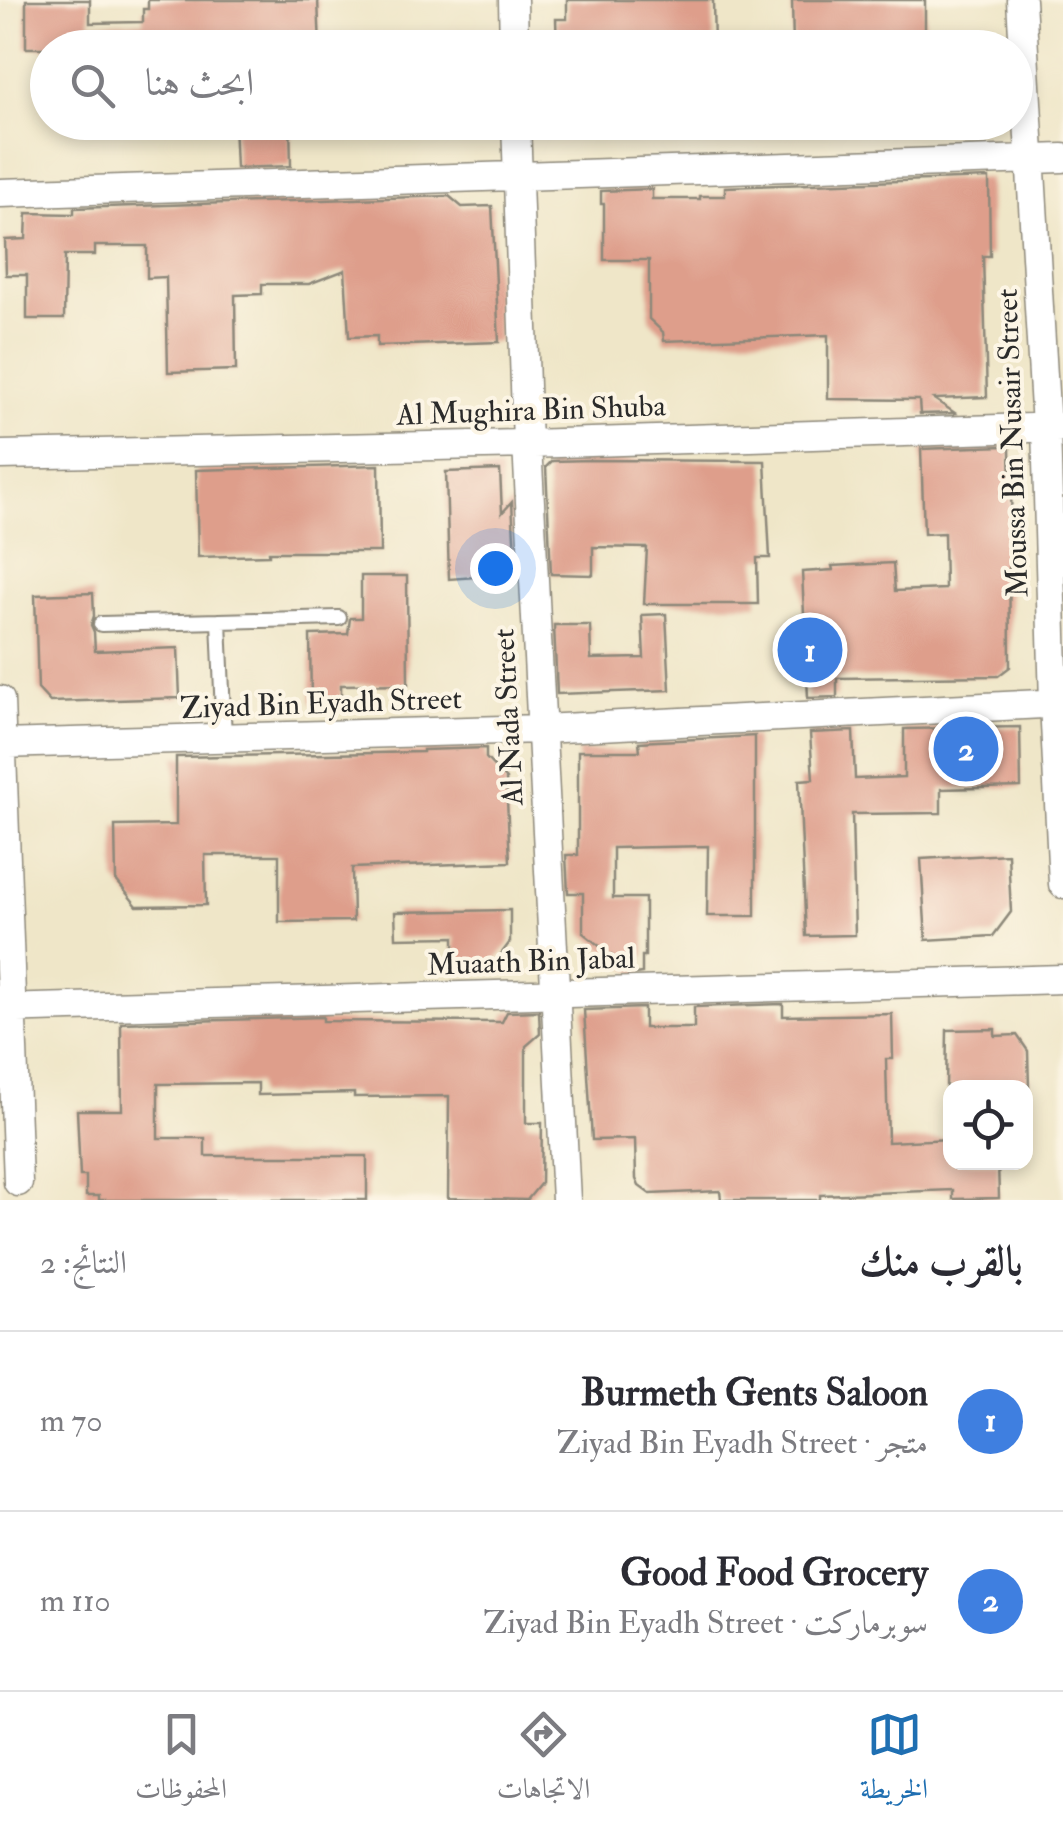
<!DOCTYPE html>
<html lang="ar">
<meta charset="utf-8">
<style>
body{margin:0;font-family:"IM FELL Double Pica",Amiri,serif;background:#f7f7f7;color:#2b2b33;direction:rtl}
.controls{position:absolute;right:30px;bottom:30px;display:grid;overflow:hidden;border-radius:20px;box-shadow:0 5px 15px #0003}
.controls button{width:90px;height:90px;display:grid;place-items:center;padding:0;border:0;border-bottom:2px solid #e1e1e2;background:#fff;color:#2b2b33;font:50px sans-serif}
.you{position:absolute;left:495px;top:568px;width:35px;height:35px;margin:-25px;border:8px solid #fff;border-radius:50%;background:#1a73e8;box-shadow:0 0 0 15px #1a73e833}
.badge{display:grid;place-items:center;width:65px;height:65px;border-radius:50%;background:#1f6fb2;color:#fff;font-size:32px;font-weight:700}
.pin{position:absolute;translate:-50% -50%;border:5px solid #fff;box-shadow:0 2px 10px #0006}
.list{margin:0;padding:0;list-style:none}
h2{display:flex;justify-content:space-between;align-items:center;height:130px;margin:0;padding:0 40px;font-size:42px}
h2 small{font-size:32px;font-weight:400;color:#7c7c81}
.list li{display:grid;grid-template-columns:65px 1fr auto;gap:30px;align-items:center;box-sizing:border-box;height:180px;padding:0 40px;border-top:2px solid #e1e1e2}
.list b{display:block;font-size:38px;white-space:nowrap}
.list p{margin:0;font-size:32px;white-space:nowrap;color:#7c7c81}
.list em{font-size:32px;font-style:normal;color:#7c7c81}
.icon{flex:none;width:55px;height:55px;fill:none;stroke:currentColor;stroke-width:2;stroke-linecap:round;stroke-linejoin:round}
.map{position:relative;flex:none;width:1063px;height:1200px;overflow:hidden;direction:ltr}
.search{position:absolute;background:#fff;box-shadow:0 5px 15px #0003;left:30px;right:30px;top:30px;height:110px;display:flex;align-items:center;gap:25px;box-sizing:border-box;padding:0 35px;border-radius:55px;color:#7c7c81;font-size:38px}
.sheet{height:490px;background:#fff}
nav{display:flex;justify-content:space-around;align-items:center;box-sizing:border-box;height:140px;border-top:2px solid #e1e1e2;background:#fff;font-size:28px;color:#7c7c81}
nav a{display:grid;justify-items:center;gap:5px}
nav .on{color:#1f6fb2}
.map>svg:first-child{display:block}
</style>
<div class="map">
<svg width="1063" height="1200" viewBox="0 0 1063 1200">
<rect width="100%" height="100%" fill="#fcf5e5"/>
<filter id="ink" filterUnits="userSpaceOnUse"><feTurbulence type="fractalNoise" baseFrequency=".01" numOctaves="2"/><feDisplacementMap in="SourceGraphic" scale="20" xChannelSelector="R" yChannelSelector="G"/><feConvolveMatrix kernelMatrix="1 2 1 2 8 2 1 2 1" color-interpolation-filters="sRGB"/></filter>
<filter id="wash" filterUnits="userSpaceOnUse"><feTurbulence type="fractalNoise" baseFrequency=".0048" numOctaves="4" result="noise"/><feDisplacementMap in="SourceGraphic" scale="40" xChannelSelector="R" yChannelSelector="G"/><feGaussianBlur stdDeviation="2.25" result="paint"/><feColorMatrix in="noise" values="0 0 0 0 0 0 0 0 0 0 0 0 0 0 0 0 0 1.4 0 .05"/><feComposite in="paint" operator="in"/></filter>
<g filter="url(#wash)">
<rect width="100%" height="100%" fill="#efe6c8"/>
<g id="blocks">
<path fill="#de9e8b" d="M 26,0 L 90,0 L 90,23 L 143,22 L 143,9 L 148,9 L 148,0 L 318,0 L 320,48 L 26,48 Z
M 567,0 L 713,0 L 714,48 L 557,48 L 556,19 L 567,19 Z
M 792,0 L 925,0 L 925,48 L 793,48 Z
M 234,122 L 290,122 L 291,166 L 236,168 Z
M 989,178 L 990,256 L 983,256 L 987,397 L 934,399 L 955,413 L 920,414 L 919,400 L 828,399 L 828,335 L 664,341 L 663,332 L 649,319 L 649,260 L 604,260 L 604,204 L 601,204 L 601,191 L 652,189 L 652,199 L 700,199 L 700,196 L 725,196 L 725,187 Z
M 449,196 L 462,207 L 492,206 L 499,342 L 377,346 L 377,336 L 349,337 L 345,270 L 309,284 L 262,284 L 262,294 L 235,295 L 236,370 L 168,372 L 166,277 L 147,278 L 147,246 L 95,246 L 95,255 L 65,255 L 64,319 L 27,319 L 27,275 L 6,275 L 5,240 L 26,239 L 27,213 L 74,214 L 74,208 Z
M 1005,446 L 1010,449 L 1012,531 L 1009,531 L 1010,667 L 998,676 L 837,678 L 837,697 L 808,698 L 802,572 L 833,570 L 832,566 L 893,563 L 895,591 L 945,589 L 944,533 L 924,534 L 921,449 Z
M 590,460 L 765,461 L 770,558 L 757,558 L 758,604 L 644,604 L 647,548 L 593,547 L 593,575 L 551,574 L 546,467 L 552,461 Z
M 379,465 L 380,552 L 269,552 L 269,555 L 198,557 L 196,470 Z
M 500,470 L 502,513 L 512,502 L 516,574 L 449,579 L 446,472 Z
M 361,576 L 407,576 L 408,684 L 341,685 L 341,703 L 311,703 L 310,635 L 348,634 L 350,618 L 361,618 Z
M 93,593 L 94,616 L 91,625 L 94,632 L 95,651 L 178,648 L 180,698 L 50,702 L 38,689 L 35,595 Z
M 666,614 L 670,690 L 557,694 L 554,625 L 590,625 L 591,659 L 644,658 L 642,615 Z
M 1020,727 L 1021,787 L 941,789 L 941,813 L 852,814 L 855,935 L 806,936 L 799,780 L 813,779 L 810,733 L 853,731 L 855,779 L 904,777 L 904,729 Z
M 755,736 L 755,916 L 707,916 L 708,846 L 613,848 L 613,898 L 645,898 L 645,956 L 642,956 L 642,973 L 635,974 L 583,933 L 583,893 L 568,893 L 566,855 L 578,855 L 578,751 L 640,751 L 639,742 Z
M 486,748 L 486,758 L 506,779 L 510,862 L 352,868 L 353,921 L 279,922 L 279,855 L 205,855 L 206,905 L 137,906 L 116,880 L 115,826 L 176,825 L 176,757 L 423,752 L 423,750 Z
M 1008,854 L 1011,912 L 993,936 L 926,940 L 921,859 Z
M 510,910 L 510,942 L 488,971 L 454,972 L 454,937 L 396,938 L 395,912 Z
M 783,1004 L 783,1016 L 892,1014 L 893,1059 L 886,1059 L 888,1142 L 950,1139 L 950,1162 L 998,1162 L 999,1198 L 953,1199 L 953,1190 L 820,1195 L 820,1200 L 721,1200 L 720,1191 L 650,1194 L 639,1186 L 636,1179 L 635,1139 L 592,1140 L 584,1010 L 644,1008 L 644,1028 L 694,1028 L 694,1007 Z
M 539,1011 L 540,1034 L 526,1046 L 526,1123 L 542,1123 L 541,1183 L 527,1200 L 448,1198 L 449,1096 L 354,1097 L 354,1093 L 258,1095 L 258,1083 L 158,1084 L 158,1138 L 205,1138 L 205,1156 L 367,1156 L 367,1200 L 99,1200 L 99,1196 L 86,1196 L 86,1176 L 80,1176 L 77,1110 L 122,1110 L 121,1023 L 323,1017 L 323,1021 L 502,1022 L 507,1012 Z
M 995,1029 L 995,1036 L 1017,1035 L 1028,1051 L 1029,1088 L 946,1088 L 947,1030 Z"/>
</g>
</g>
<g filter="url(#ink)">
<use href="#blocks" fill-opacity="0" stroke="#8d887a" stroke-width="2.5"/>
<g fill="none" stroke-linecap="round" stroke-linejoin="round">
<g stroke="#8d887a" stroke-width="18">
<path id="service" d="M 101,624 L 219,621
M 224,738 L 219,621 L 339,618"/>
</g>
<g stroke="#8d887a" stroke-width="31">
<path id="minor" d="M 513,0 L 514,48
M 1021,0 L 1046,427 L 1054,703 L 1063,884
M 516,122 L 527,444 L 566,1200
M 0,193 L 1063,158
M 0,455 L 527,444 L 1063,427
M 0,700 L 18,1182
M 0,744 L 541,729 L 1063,703
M 0,1009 L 1063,979"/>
</g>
<use href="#service" stroke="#fff" stroke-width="14"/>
<use href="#minor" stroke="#fff" stroke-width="28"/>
</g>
</g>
<g text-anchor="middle" stroke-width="8" stroke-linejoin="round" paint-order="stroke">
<g font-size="30" fill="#2b2b2b" stroke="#fcf5e5">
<text transform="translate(531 410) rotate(-2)" y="10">Al Mughira Bin Shuba</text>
<text transform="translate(1012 443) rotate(-92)" y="10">Moussa Bin Nusair Street</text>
<text transform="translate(321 703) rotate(-2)" y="10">Ziyad Bin Eyadh Street</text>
<text transform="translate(508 717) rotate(-93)" y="10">Al Nada Street</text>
<text transform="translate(531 961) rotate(-2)" y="10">Muaath Bin Jabal</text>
</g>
</g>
</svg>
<div class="controls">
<button><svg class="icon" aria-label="locate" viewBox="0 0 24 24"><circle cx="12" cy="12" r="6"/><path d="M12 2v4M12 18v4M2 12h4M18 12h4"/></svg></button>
</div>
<div class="you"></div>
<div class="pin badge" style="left:810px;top:650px;background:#3f7fe0">1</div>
<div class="pin badge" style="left:966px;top:749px;background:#3f7fe0">2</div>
<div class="search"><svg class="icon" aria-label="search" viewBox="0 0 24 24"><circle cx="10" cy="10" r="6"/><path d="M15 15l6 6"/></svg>ابحث هنا</div>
</div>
<section class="sheet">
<h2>بالقرب منك<small>النتائج: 2</small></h2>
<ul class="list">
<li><span class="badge" style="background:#3f7fe0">1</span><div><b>Burmeth Gents Saloon</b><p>متجر · Ziyad Bin Eyadh Street</p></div><em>70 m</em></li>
<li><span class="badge" style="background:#3f7fe0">2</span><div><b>Good Food Grocery</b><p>سوبرماركت · Ziyad Bin Eyadh Street</p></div><em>110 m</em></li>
</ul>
</section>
<nav>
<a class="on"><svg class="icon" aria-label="map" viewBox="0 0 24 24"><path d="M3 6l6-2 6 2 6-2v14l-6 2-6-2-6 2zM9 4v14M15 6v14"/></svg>الخريطة</a>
<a><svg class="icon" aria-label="directions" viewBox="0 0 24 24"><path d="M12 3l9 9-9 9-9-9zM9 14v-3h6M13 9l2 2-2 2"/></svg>الاتجاهات</a>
<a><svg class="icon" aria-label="saved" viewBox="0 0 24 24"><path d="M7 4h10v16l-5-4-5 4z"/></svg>المحفوظات</a>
</nav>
